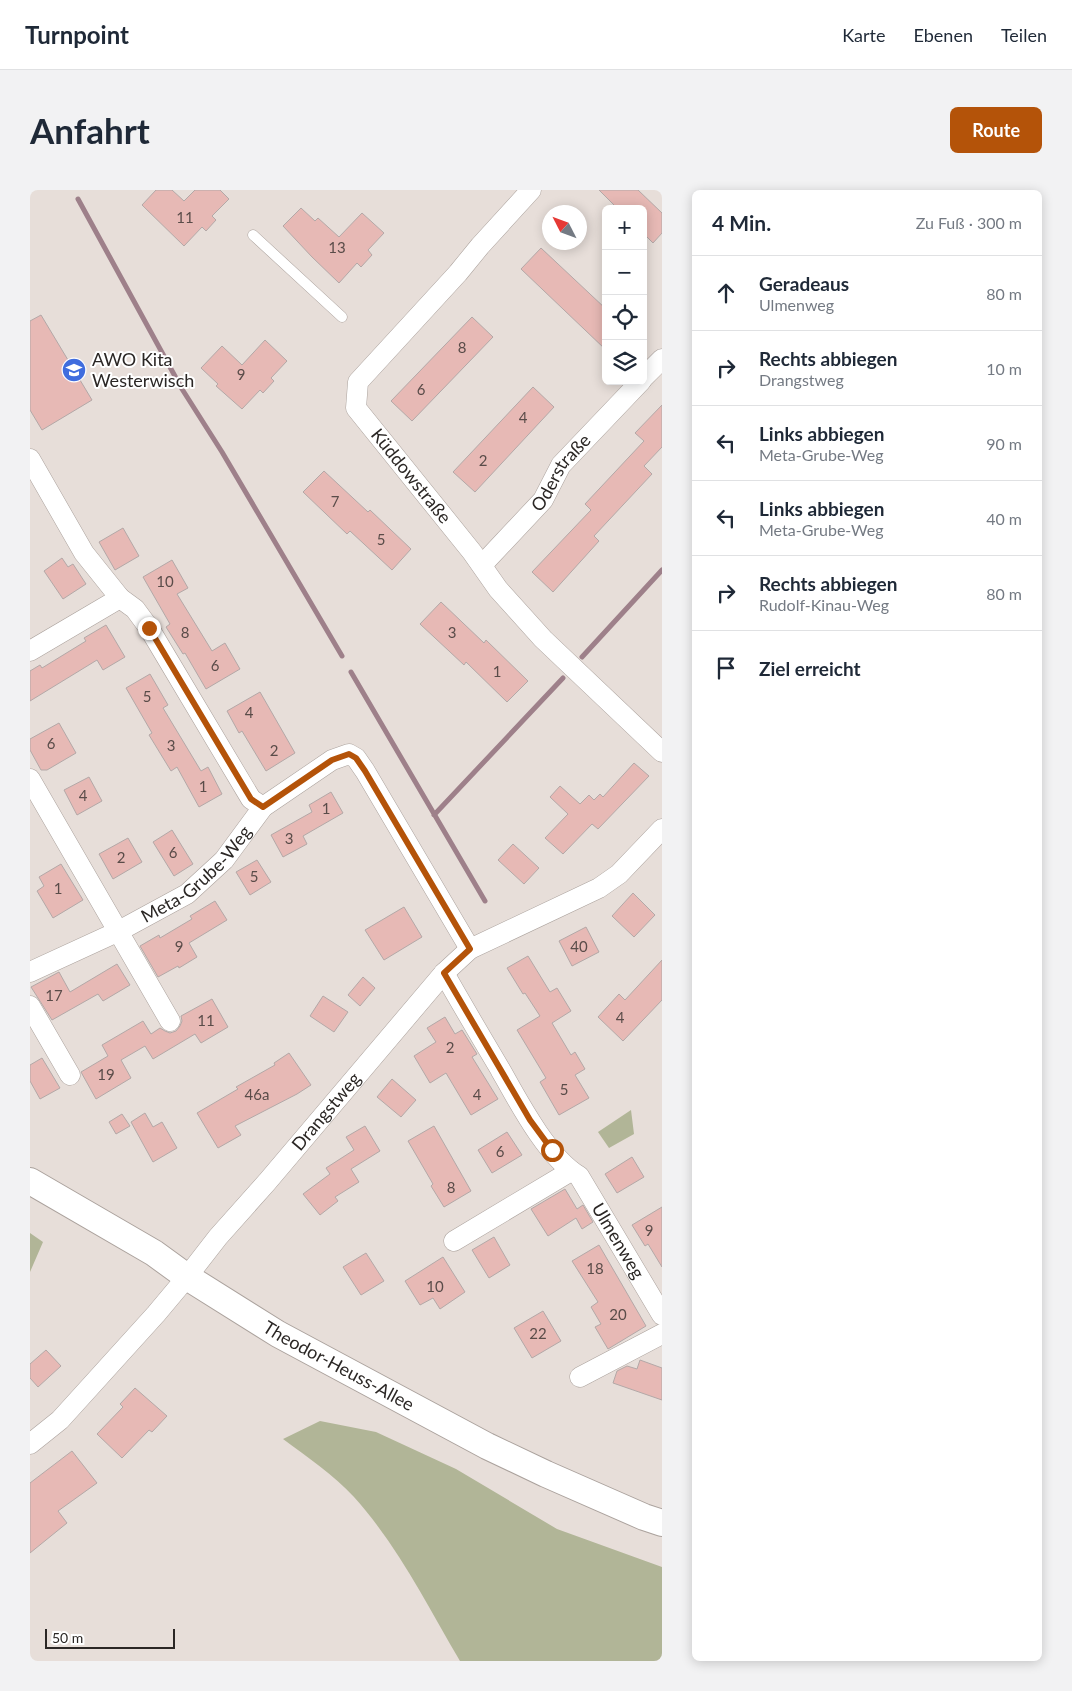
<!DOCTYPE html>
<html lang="de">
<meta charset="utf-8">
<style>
body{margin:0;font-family:Lato,sans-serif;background:#f2f2f3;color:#1f2937}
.controls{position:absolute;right:15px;top:15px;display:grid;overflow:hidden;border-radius:8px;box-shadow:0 2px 12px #0003}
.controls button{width:45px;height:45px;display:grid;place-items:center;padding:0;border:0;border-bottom:1px solid #e0e1e3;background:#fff;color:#1f2937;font:25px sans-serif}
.compass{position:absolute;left:512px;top:15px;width:45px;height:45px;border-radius:50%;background:#fff;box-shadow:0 2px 12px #0003;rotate:312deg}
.scale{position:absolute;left:15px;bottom:12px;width:130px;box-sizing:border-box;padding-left:5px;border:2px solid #2b2725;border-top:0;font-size:14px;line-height:18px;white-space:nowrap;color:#2b2725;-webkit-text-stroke:4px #fff;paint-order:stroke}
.stop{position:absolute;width:15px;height:15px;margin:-11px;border:4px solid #b45309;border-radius:50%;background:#fff}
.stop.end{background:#b45309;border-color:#fff;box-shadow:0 1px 5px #0008}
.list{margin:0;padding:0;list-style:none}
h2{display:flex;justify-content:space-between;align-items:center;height:65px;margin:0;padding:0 20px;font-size:21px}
h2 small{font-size:16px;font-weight:400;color:#747a83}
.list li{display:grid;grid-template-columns:32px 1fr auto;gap:15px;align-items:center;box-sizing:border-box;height:75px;padding:0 20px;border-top:1px solid #e0e1e3}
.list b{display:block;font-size:19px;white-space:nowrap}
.list p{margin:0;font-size:16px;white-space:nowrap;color:#747a83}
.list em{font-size:16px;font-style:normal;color:#747a83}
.icon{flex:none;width:28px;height:28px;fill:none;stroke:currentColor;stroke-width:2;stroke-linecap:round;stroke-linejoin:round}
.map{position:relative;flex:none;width:632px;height:1471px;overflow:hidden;border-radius:8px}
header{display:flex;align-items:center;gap:30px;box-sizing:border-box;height:70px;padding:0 25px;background:#fff;border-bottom:1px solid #e0e1e3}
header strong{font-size:24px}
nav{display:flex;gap:28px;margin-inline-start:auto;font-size:18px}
.intro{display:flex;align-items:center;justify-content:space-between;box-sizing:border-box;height:120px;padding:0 30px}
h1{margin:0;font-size:35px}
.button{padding:12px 22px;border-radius:8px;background:#b45309;color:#fff;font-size:18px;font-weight:700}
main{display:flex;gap:30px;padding:0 30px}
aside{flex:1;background:#fff;border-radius:8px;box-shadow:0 2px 12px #0003}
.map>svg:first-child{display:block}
</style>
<header>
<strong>Turnpoint</strong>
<nav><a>Karte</a><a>Ebenen</a><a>Teilen</a></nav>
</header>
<div class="intro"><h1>Anfahrt</h1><a class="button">Route</a></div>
<main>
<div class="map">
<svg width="632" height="1471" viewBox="0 0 632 1471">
<rect width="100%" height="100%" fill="#e7ded9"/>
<path fill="#b1b597" d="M 601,920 L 604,944 L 579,958 L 568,942 Z
M 0,1043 L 13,1052 L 0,1082 Z
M 290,1231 L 346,1242 L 426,1279 L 527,1339 L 632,1377 L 632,1471 L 430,1471 C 397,1415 368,1356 324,1307 C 304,1285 277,1267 253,1249 Z"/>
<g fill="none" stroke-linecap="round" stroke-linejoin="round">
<path stroke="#9e808a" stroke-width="5" d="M 48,9 L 152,199 L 192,262 L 312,466
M 552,467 L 632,380
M 321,482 L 455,711
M 404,625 L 533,488"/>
</g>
<path fill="#e7b9b5" stroke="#b3a8a7" d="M 126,0 L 142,0 L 154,11 L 165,0 L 190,0 L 199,9 L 182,26 L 186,30 L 176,41 L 172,37 L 154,56 L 112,15 Z
M 569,0 L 608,0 L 632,23 L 632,43 L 623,53 L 613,43 L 613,19 L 588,19 Z
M 271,18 L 285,31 L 288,28 L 309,47 L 332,23 L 354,43 L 338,60 L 342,65 L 331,77 L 327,73 L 309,93 L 282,67 L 253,36 Z
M 511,58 L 576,119 L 576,160 L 491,79 Z
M 11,125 L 62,210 L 12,240 L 0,220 L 0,131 Z
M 442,127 L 463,147 L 382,231 L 361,211 Z
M 235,150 L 257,171 L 241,188 L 244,191 L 233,203 L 230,200 L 212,219 L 186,196 L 188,194 L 171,178 L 192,156 L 212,175 Z
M 503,197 L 524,217 L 445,302 L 423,282 Z
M 632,215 L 632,257 L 614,276 L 622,284 L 564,346 L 569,351 L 523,402 L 502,382 L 561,320 L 555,314 L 614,251 L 605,243 Z
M 294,281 L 338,322 L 340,320 L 381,359 L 362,380 L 320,341 L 317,344 L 273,302 Z
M 93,338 L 109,366 L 85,380 L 69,352 Z
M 32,368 L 38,377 L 43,374 L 56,394 L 33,409 L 14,381 Z
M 142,370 L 158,398 L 147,404 L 182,461 L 195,453 L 210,479 L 176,499 L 155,463 L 153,464 L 136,437 L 140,434 L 113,387 Z
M 411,412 L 454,453 L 456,450 L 498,491 L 477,512 L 436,472 L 434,475 L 390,434 Z
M 76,435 L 95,467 L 73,480 L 67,470 L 0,511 L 0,481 L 10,475 L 12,478 L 56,451 L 54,448 Z
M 120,484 L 138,515 L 133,518 L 171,581 L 178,577 L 192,604 L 169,617 L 147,577 L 141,581 L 119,545 L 122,543 L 96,498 Z
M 230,502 L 265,563 L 236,581 L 212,541 L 209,543 L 197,521 Z
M 29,533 L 46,563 L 17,580 L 11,580 L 0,560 L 0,549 Z
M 604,573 L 619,586 L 568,639 L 562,634 L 533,664 L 515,648 L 538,624 L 520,607 L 530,596 L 550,614 L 559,605 L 564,610 L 570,604 L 573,607 Z
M 59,587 L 72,611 L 47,625 L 34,600 Z
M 301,602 L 313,623 L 273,646 L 277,654 L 253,667 L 241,645 L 282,622 L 279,615 Z
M 142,640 L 163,674 L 144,686 L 123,652 Z
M 98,648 L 112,672 L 83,689 L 69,664 Z
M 483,654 L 509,678 L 494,694 L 468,670 Z
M 227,670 L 241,692 L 220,705 L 206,682 Z
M 31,674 L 53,710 L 23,728 L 7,701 L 14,696 L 9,687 Z
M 603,703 L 625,725 L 604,747 L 582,726 Z
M 185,711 L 197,730 L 159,753 L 167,767 L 149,778 L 148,776 L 128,787 L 110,756 L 129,745 L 130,748 L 162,729 L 160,726 Z
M 374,717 L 392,747 L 354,770 L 335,740 Z
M 556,737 L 569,762 L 542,776 L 529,751 Z
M 498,766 L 520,802 L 527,798 L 541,821 L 522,833 L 541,865 L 545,862 L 555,879 L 545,885 L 559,908 L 529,925 L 510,892 L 516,888 L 487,840 L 510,826 L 495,803 L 493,804 L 477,778 Z
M 632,770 L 632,810 L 593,851 L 568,827 L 589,804 L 595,810 Z
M 87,774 L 100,795 L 73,811 L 68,804 L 22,830 L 1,797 L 29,782 L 40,802 Z
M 333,787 L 345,798 L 330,816 L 318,805 Z
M 293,806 L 318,822 L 304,842 L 280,826 Z
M 182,809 L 198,837 L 171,853 L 165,844 L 123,869 L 115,856 L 91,870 L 101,888 L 66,909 L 51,882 L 78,866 L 72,855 L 113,831 L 121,844 L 130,838 L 135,841 L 140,843 L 146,841 L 150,836 L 152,831 L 151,826 Z
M 415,827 L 425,844 L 432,840 L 447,864 L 442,867 L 468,909 L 441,925 L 416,883 L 400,893 L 384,866 L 406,852 L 397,838 Z
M 259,863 L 281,895 L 267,904 L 205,936 L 211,945 L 188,958 L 167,923 L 208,899 L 206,897 L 245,875 L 244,873 Z
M 12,868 L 30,898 L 10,909 L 0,891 L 0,875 Z
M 362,889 L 386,910 L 371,927 L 347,907 Z
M 115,923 L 123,937 L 132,932 L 147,958 L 123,972 L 101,932 Z
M 92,924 L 100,936 L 86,944 L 79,932 Z
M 335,936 L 350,961 L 321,979 L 329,992 L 305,1007 L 308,1011 L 290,1025 L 273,1004 L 300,984 L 296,978 L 324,960 L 316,947 Z
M 404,936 L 441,1001 L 414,1017 L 401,996 L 403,994 L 378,951 Z
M 477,942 L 492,965 L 462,983 L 448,960 Z
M 602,967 L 614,987 L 587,1003 L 575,984 Z
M 535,999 L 547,1019 L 553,1015 L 563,1032 L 552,1039 L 546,1028 L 518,1046 L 501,1019 Z
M 632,1017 L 632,1077 L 618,1054 L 615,1056 L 602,1035 Z
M 464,1047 L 480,1075 L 459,1088 L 442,1060 Z
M 569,1055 L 616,1136 L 578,1159 L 565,1137 L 571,1134 L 561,1117 L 568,1112 L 542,1071 Z
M 336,1063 L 354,1091 L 331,1105 L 313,1077 Z
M 413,1067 L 435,1102 L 410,1119 L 403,1108 L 390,1115 L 375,1091 Z
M 513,1121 L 531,1151 L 502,1168 L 484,1138 Z
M 16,1160 L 31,1176 L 8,1197 L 0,1188 L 0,1174 Z
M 610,1170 L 632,1178 L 632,1210 L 583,1193 L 587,1181 L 597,1176 L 607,1179 Z
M 105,1198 L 137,1226 L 122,1242 L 119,1240 L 92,1268 L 67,1244 L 93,1217 L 90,1214 Z
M 42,1261 L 67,1293 L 28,1321 L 37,1333 L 0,1363 L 0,1293 Z"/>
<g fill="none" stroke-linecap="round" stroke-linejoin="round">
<g stroke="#aba29d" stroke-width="11">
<path id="service" d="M 223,45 L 312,127"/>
</g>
<g stroke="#aba29d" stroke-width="21">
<g id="minor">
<path id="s1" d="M 501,0 L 450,56 L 428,83 L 328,192 L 326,218 L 442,362 L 468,399 L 513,449 L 632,562"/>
<path d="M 613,188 L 632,169"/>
<path d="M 0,269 L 54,363 L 90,408 L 105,419 L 119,438 L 221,609 L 233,617"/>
<path id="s2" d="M 452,375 L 513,310 L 531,275 L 611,191"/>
<path d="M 0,461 L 90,408"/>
<path d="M 0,589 L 140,831"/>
<path id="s3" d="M 0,782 L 87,742 L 157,704 L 194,670 L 233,617 L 302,570 L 319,564 L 326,568 L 335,581 L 440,759"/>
<path id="s4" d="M 414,783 C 432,815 451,847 470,879 C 488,911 517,967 549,986 L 632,1125"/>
<path d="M 0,816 L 40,885"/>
<path d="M 424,1051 L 541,981"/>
<path d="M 550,1187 L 632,1144"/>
<path id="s5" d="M 0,1254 L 30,1230 L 126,1124 L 157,1087 L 188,1047 L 237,992 L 414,783 L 440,759 L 569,698 L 589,684 L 632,639"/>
</g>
</g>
<g stroke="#aba29d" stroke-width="28">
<g id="tertiary">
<path id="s6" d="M 0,991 L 124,1063 L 157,1087 L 248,1144 L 457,1256 L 516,1284 L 614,1327 L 632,1333"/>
</g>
</g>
<use href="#service" stroke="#fff" stroke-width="10"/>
<use href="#minor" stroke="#fff" stroke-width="20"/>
<use href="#tertiary" stroke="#fff" stroke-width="26"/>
</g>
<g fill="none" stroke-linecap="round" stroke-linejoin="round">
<path stroke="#b45309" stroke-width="6" d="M 119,438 L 221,609 L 233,617 L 302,570 L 319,564 L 326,568 L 335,581 L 440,759 L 414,783 L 500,930 L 522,960"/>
</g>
<defs>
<g id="school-disc" transform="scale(1.25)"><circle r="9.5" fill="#406dde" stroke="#fff"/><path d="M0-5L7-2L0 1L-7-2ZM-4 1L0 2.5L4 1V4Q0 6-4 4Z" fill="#fff"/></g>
</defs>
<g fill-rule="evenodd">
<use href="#school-disc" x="44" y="180"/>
</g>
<g text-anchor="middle" stroke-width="4" stroke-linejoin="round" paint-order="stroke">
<g font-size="15" fill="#5a4c49">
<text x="155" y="33">11</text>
<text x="307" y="63">13</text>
<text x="432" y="163">8</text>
<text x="211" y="190">9</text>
<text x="391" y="205">6</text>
<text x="493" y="233">4</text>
<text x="453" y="276">2</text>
<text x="305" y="317">7</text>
<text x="351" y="355">5</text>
<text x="135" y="397">10</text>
<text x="155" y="448">8</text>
<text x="422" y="448">3</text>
<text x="185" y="481">6</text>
<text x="467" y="487">1</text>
<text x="117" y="512">5</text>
<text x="219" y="528">4</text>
<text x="21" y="559">6</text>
<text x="141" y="561">3</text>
<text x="244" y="566">2</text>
<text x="173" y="602">1</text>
<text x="53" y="611">4</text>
<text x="296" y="624">1</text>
<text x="259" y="654">3</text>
<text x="143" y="668">6</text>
<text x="91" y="673">2</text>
<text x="224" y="692">5</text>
<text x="28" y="704">1</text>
<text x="149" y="762">9</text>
<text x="549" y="762">40</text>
<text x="24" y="811">17</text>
<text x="590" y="833">4</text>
<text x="176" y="836">11</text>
<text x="420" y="863">2</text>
<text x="76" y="890">19</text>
<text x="534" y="905">5</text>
<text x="227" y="910">46a</text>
<text x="447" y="910">4</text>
<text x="470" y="967">6</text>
<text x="421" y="1003">8</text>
<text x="619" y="1046">9</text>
<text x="565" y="1084">18</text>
<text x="405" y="1102">10</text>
<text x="588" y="1130">20</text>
<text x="508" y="1149">22</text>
</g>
<g font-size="18" fill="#2b2725" stroke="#fff" text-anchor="start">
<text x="62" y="176">AWO Kita<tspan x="62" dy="21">Westerwisch</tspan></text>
</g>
<g font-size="18" fill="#2b2725" stroke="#fff">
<text dy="6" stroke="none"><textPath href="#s2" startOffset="122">Oderstraße</textPath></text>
<text dy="6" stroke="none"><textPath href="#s1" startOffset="372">Küddowstraße</textPath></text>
<text dy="6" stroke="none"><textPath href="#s3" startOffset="195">Meta-Grube-Weg</textPath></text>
<text dy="6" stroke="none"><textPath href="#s5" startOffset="446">Drangstweg</textPath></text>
<text dy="6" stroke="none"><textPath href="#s4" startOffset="321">Ulmenweg</textPath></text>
<text dy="6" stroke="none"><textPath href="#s6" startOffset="360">Theodor-Heuss-Allee</textPath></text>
</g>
</g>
</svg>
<div class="controls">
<button>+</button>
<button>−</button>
<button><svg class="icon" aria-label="locate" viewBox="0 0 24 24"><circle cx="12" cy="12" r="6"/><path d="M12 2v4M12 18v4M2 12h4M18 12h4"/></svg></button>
<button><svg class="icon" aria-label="layers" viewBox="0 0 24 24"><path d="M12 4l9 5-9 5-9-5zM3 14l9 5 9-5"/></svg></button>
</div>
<svg class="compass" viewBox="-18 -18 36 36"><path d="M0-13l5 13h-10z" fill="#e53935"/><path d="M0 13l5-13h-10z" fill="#747a83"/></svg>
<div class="scale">50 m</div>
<div class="stop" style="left:522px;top:960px"></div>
<div class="stop end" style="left:119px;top:438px"></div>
</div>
<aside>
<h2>4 Min.<small>Zu Fuß · 300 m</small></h2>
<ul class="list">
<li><svg class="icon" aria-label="ahead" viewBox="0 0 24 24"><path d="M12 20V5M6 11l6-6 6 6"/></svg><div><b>Geradeaus</b><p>Ulmenweg</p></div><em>80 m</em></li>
<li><svg class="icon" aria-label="right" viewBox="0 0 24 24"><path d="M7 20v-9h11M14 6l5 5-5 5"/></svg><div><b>Rechts abbiegen</b><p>Drangstweg</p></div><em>10 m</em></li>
<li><svg class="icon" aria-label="left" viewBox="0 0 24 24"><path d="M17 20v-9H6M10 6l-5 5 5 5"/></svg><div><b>Links abbiegen</b><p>Meta-Grube-Weg</p></div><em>90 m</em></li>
<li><svg class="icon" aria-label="left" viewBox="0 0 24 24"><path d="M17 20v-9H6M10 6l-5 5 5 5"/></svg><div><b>Links abbiegen</b><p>Meta-Grube-Weg</p></div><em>40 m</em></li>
<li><svg class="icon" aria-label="right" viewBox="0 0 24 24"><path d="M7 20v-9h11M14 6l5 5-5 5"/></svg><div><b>Rechts abbiegen</b><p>Rudolf-Kinau-Weg</p></div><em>80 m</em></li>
<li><svg class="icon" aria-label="arrive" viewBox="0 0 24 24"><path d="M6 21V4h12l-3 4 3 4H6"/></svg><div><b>Ziel erreicht</b></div></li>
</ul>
</aside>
</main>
